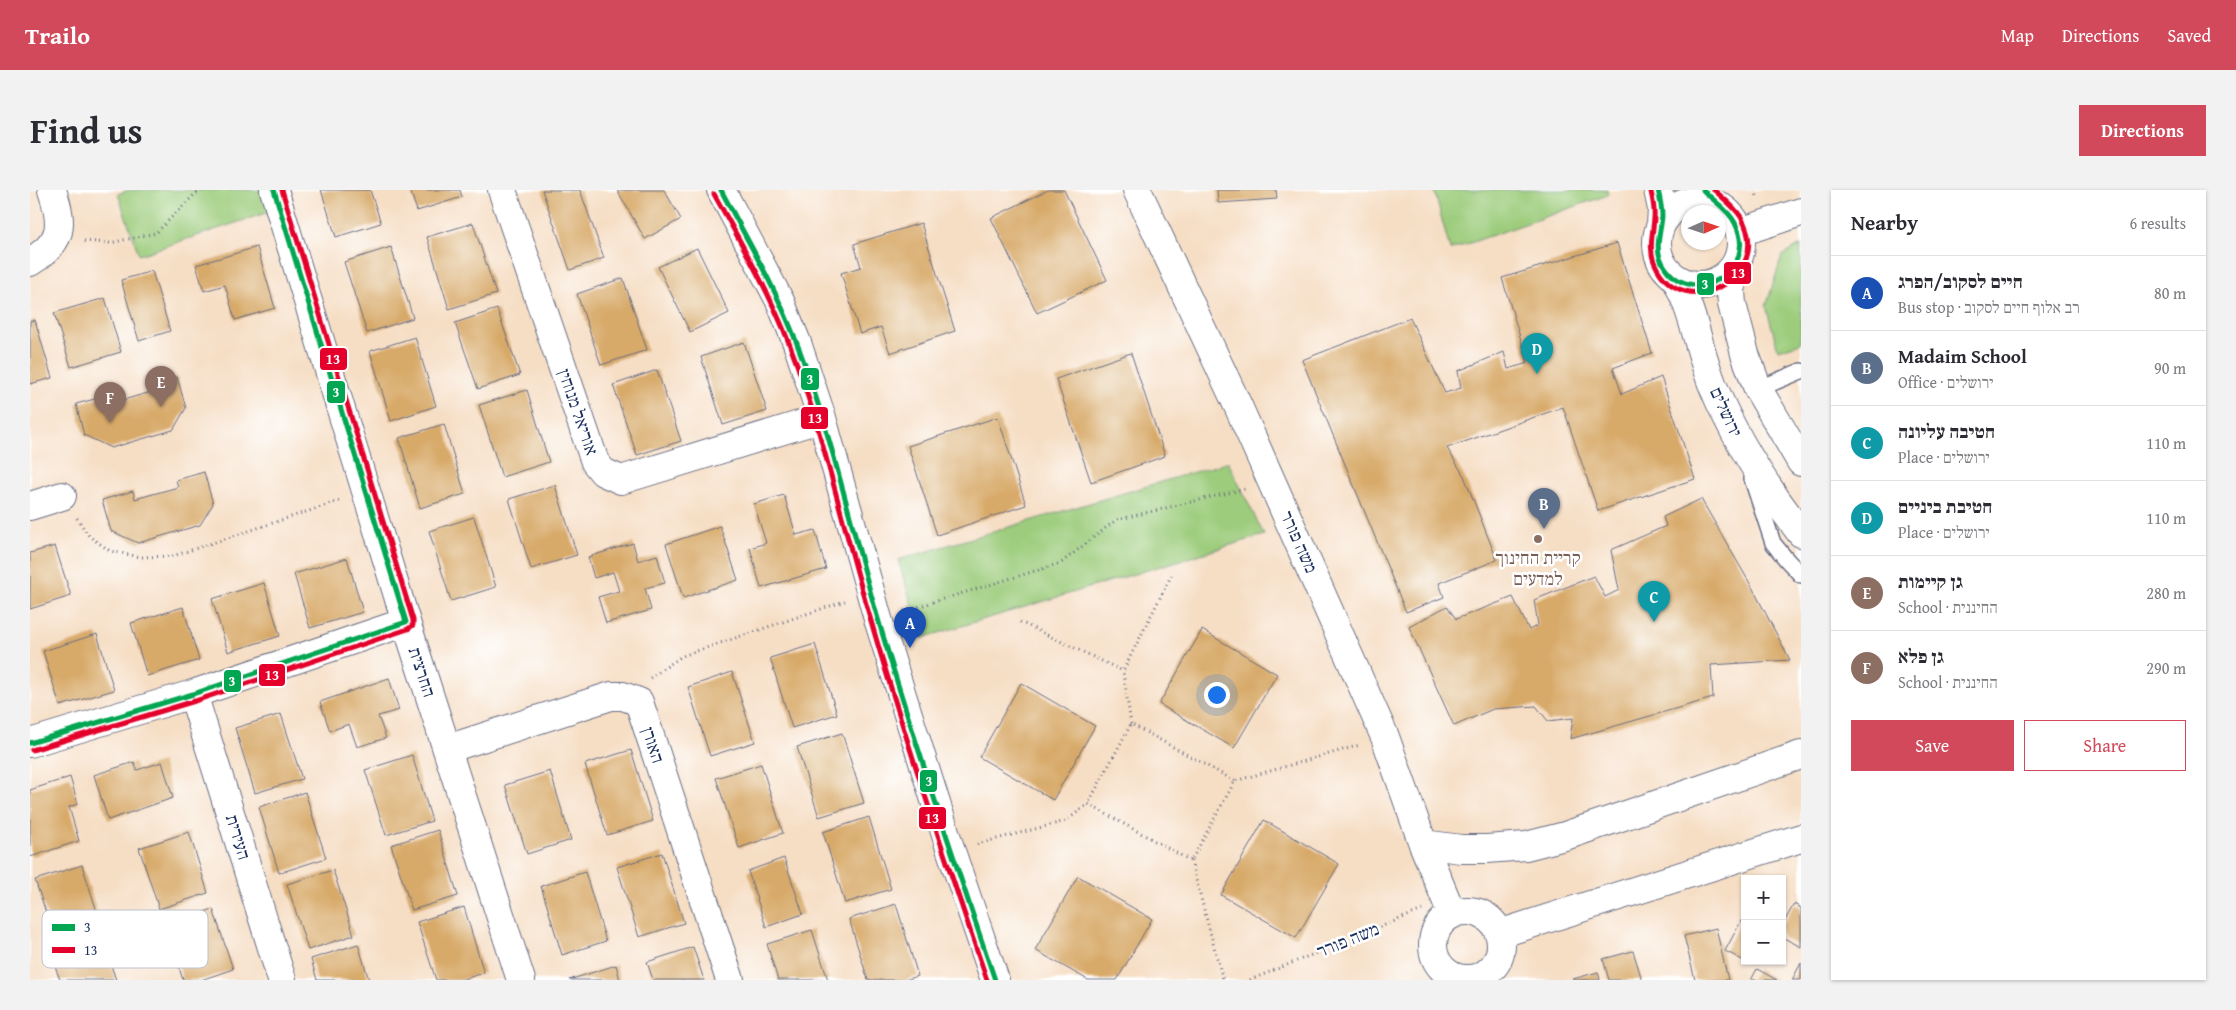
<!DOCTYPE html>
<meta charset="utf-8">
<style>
body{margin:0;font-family:"Gentium Book Plus","Frank Ruhl Libre",serif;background:#f2f2f3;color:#2b2b33}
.controls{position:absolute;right:15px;bottom:15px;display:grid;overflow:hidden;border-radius:0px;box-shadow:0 1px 4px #0004}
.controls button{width:45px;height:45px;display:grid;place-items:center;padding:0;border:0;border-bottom:1px solid #e1e1e2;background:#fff;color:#2b2b33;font:25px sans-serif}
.compass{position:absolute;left:1651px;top:15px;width:45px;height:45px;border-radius:50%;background:#fff;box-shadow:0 1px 4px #0004;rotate:87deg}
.you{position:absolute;left:1186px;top:504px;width:18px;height:18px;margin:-12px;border:4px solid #fff;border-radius:50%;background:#1a73e8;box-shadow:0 0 0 8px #1a73e833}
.badge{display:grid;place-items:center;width:32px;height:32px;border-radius:50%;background:#d1495b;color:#fff;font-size:16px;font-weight:700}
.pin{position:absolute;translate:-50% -41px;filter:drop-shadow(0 1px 2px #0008)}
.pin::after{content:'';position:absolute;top:26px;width:18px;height:15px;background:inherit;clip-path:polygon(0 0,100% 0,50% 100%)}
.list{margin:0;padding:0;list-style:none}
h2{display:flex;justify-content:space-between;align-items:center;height:65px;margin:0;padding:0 20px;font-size:21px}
h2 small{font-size:16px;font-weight:400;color:#7c7c81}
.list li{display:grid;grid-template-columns:32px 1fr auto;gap:15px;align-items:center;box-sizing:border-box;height:75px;padding:0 20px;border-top:1px solid #e1e1e2}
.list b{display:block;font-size:19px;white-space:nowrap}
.list p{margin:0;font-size:16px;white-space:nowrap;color:#7c7c81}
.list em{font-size:16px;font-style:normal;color:#7c7c81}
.actions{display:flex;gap:10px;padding:15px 20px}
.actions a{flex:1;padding:11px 0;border:1px solid #d1495b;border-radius:0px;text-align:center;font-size:18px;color:#d1495b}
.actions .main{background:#d1495b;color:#fff}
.map{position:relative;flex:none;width:1771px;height:790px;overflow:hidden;border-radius:0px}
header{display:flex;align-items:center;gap:30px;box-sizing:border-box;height:70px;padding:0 25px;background:#d1495b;color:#fff}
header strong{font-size:24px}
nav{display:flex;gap:28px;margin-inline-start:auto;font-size:18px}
.intro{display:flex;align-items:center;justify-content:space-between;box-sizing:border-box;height:120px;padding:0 30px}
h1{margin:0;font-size:35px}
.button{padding:12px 22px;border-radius:0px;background:#d1495b;color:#fff;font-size:18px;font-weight:700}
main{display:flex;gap:30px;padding:0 30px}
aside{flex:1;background:#fff;border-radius:0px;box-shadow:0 1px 4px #0004}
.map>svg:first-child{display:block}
</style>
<header>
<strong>Trailo</strong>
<nav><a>Map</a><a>Directions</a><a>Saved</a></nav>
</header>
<div class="intro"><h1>Find us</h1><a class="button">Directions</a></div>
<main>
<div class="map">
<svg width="1771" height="790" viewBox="0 0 1771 790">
<rect width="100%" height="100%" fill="#fff"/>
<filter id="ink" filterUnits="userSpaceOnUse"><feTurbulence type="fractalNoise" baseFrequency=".02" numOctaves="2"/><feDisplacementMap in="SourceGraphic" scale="10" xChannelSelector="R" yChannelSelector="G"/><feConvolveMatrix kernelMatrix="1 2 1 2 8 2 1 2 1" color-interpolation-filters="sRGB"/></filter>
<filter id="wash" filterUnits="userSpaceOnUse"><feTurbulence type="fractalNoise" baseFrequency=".0096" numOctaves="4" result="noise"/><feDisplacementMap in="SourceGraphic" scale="20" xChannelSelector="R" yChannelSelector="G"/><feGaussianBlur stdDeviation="1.12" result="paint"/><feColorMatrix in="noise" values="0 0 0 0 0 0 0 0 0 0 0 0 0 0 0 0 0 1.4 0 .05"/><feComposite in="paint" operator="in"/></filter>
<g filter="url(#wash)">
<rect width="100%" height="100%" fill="#f6dec5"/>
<path fill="#9ccc7b" stroke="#5c7e6c" d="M 99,0 L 239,0 L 245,20 L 109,65 L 88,4 Z
M 1404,0 L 1577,0 L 1578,5 L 1420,60 Z
M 1771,55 L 1771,153 L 1748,160 L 1736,116 L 1752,66 Z
M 1198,272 L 1234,345 L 892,448 L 868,370 Z"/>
<g id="blocks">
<path fill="#d8aa6b" d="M 291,0 L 340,0 L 351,33 L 306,47 Z
M 380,0 L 430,0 L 432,7 L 387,21 Z
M 512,0 L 550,0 L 574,68 L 540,80 Z
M 587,0 L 634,0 L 651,29 L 615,49 Z
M 1018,0 L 1034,0 L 1077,90 L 1007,123 L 961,28 Z
M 1187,0 L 1246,0 L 1247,9 L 1188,13 Z
M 443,33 L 466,104 L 419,119 L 397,47 Z
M 891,33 L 925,141 L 860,163 L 851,137 L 830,144 L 811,83 L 831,77 L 824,54 Z
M 1587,53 L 1622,163 L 1583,178 L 1592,204 L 1631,187 L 1665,289 L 1568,321 L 1533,217 L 1417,258 L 1434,286 L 1467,370 L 1409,393 L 1414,407 L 1376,422 L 1272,170 L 1380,128 L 1415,203 L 1431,198 L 1428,181 L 1474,162 L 1478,179 L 1498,173 L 1472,88 Z
M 227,57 L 245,118 L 205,130 L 195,95 L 174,101 L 166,75 Z
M 361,57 L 383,128 L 337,143 L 314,72 Z
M 667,58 L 699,123 L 660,142 L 628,77 Z
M 122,81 L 140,141 L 109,151 L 91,90 Z
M 593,88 L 617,160 L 571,175 L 547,104 Z
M 75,108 L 91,162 L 41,177 L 24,123 Z
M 467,119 L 490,185 L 448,199 L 425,133 Z
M 5,130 L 22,188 L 0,194 L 0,131 Z
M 385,147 L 406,216 L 361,231 L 340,161 Z
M 714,152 L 737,221 L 693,235 L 671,167 Z
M 1101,163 L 1135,266 L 1061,292 L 1026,189 Z
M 627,180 L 651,251 L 607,265 L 583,195 Z
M 147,187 L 156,218 L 143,240 L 81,258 L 54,245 L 46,214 L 76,206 L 79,214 L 121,202 L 119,195 Z
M 497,200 L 519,272 L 472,287 L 449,215 Z
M 968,227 L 996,315 L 907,345 L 878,256 Z
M 414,234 L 435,304 L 390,318 L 369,248 Z
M 174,282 L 183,314 L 170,335 L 108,353 L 81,341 L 72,310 L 103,301 L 105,309 L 148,297 L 146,290 Z
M 525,295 L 547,365 L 501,379 L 479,309 Z
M 754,305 L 766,345 L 785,340 L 796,379 L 731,398 L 720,358 L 736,353 L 724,314 Z
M 1671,309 L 1722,397 L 1760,470 L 1681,475 L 1683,508 L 1540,549 L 1543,528 L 1518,531 L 1506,516 L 1463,519 L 1424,536 L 1379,437 L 1417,416 L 1426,429 L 1483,407 L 1499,440 L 1508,435 L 1504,410 L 1564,386 L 1575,407 L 1589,400 L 1581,360 L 1636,336 L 1633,327 Z
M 444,327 L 466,397 L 421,411 L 399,341 Z
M 690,336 L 708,390 L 653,408 L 636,354 Z
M 603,353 L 608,371 L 627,365 L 635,393 L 615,398 L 621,420 L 576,433 L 568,407 L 589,401 L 583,382 L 564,388 L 558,367 Z
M 25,356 L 41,406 L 0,419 L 0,363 Z
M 317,368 L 333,422 L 280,438 L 264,384 Z
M 234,393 L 250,446 L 198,462 L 182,409 Z
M 153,417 L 169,470 L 117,486 L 101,433 Z
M 1172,440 L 1247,484 L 1204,558 L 1129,514 Z
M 67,444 L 84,500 L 30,516 L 13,461 Z
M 785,454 L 807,524 L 762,538 L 740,468 Z
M 702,482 L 725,552 L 680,566 L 658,497 Z
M 359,488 L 369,520 L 348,526 L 356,548 L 327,557 L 319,534 L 300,541 L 290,512 Z
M 991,493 L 1065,536 L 1023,610 L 949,567 Z
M 251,524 L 272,589 L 225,603 L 205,538 Z
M 812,543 L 834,613 L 789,627 L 767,557 Z
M 601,560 L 623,631 L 577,645 L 555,574 Z
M 382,565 L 402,631 L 356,645 L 335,580 Z
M 104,572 L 107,580 L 132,572 L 143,608 L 78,630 L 64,585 Z
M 731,574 L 753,643 L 709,658 L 686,588 Z
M 520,581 L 541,650 L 497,664 L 475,595 Z
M 40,587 L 48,614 L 39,617 L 49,651 L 0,667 L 0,600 Z
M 275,602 L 296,668 L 249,683 L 229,617 Z
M 839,627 L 861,699 L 815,713 L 793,642 Z
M 1234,630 L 1309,674 L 1266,748 L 1191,705 Z
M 408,640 L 428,706 L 382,720 L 361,655 Z
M 159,642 L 178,703 L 129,719 L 109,658 Z
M 632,663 L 654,733 L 609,747 L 587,677 Z
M 754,668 L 773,724 L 736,737 L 718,681 Z
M 52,675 L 71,734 L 25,749 L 5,690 Z
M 303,680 L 324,745 L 278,760 L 257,694 Z
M 555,682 L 576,751 L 532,765 L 511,696 Z
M 1048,686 L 1122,729 L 1087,790 L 1058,790 L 1005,760 Z
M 866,714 L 888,786 L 875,790 L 838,790 L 819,729 Z
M 1764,714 L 1771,718 L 1771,757 L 1752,747 L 1752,736 Z
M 434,717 L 454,783 L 430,790 L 406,790 L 387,732 Z
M 183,719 L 203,779 L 171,790 L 153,790 L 135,735 Z
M 1711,731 L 1715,733 L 1715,771 L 1724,771 L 1722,775 L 1695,761 Z
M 1686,738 L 1698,790 L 1665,790 L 1654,746 Z
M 782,740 L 798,790 L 748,790 L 737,754 Z
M 328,754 L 339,790 L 287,790 L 281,769 Z
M 663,757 L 674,790 L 623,790 L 617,772 Z
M 76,760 L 86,790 L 30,790 L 25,776 Z
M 1603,761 L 1612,790 L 1579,790 L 1573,769 Z
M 1771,773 L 1771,790 L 1762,790 Z
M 586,775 L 590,790 L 539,790 Z
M 1727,779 L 1747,790 L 1721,790 Z
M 1568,782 L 1570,790 L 1543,790 L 1543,789 Z"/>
</g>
</g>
<g filter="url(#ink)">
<use href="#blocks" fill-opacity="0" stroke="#686c82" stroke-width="1"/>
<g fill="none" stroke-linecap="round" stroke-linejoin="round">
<g stroke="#686c82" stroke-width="18">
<path id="service" d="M 1728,199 L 1771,181
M 1722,289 L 1743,353 L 1756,369 L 1771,385"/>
</g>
<g stroke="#686c82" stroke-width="30">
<path id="minor" d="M 244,0 L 376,432 L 491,790
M 472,0 L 565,272 L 573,282 L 591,290 L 792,228
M 691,0 L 750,111 L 767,153 L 792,228 L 848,429 L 921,661 L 965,790
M 1107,0 L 1208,216 L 1355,547 L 1393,654 L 1422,724
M 1710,42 L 1771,22
M 0,72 C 33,52 34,36 22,0
M 0,316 L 32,306
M 163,504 L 252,790
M 0,553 L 163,504 L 376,432
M 417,559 L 581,506 L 593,506 L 609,512 L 700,790
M 1393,654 L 1431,659 L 1457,659 L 1496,656 L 1535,646 L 1771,565
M1403 755a34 34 0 1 1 68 0a34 34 0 1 1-68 0Z
M 1469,744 L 1771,648"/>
</g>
<g stroke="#686c82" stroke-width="30">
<path id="tertiary" d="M 1628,0 L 1632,19 L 1631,34
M1627 53a42 42 0 1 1 84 0a42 42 0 1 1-84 0Z
M 1706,74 L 1701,101 L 1702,114 L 1715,164 L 1728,199 L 1771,272
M 1646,89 C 1664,123 1669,161 1683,196 C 1705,249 1736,298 1771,343"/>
</g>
<path stroke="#686c82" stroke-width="3" stroke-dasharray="1 4" stroke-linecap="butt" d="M 1725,0 L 1728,9
M 54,51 L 80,53 L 126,43 L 165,4 L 173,0
M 47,328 L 59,346 L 80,361 L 111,367 L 143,366 L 312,310
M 874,421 L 1031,373 L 1086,330 L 1215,299
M 990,432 L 1093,481
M 620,488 L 652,466 L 815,411
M 1101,534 L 1093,481 L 1143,382
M 1205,591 L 1101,534 L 1058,614 L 1161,671 L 1205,591 L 1330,555
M 947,654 L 1036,631 L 1058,614
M 1161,671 L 1193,790
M 1220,790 L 1392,720"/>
<use href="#service" stroke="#fff" stroke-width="15"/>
<use href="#minor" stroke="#fff" stroke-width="28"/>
<use href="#tertiary" stroke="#fff" stroke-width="28"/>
<g stroke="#fff" stroke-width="9">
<path id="bus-1" d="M 691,0 C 717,50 746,98 766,151 C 801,241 821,337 848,429 C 884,550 924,670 965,790
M 1628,0 C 1630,9 1632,17 1632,26 C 1631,42 1624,57 1632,72 C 1657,121 1731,84 1705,33 C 1698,19 1683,11 1673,0
M 0,553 L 163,504 L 376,432 L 244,0"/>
</g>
<g stroke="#fff" stroke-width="9">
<path id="bus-2" d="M 1621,2 C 1623,11 1625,19 1624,28 C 1623,44 1618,59 1625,74 C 1652,135 1746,88 1711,27 C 1704,16 1693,8 1684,0
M 684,4 C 711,53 739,101 759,153 C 794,243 813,339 841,431 C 876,552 916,671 957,790
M 2,560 L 165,511 L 378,439 L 383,435 L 383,430 L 252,0"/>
</g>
<use href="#bus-1" stroke="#00a651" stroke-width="5"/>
<use href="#bus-2" stroke="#e4002b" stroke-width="5"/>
</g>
</g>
<circle fill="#8d6e63" stroke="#fff" stroke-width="2" cx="1508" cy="349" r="5"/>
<g text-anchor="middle" stroke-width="5" stroke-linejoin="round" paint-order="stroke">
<g font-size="18" fill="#1b2f5e" stroke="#fff">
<text transform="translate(548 222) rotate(71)" y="6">אוריאל מנוחין</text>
<text transform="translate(1696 222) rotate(65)" y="6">ירושלים</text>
<text transform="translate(1269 352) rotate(66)" y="6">משה פורר</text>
<text transform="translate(392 482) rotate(72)" y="6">החרצית</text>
<text transform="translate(623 555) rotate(72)" y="6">האורן</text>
<text transform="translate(208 647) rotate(73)" y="6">העירית</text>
<text transform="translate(1318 750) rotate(-22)" y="6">משה פורר</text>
</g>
<g font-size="18" fill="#785e54" stroke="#fff">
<text x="1508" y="374">קריית החינוך<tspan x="1508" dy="21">למדעים</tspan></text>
</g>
</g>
<rect x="12" y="720" width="166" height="58" rx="8" fill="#fff" stroke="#bbc1cf" stroke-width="1"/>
<rect x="22" y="734" width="23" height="7" fill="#00a651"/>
<rect x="22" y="757" width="23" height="6" fill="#e4002b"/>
<g font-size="14" fill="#1b2f5e">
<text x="54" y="742">3</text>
<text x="54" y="765">13</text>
</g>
<g stroke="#fff" stroke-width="2">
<rect x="1693" y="71" width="29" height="24" rx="5" fill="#e4002b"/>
<rect x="1666" y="82" width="19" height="24" rx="5" fill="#00a651"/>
<rect x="289" y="157" width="29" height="24" rx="5" fill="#e4002b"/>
<rect x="770" y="177" width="20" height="24" rx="5" fill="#00a651"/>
<rect x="296" y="190" width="20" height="24" rx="5" fill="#00a651"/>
<rect x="770" y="216" width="29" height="24" rx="5" fill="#e4002b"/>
<rect x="228" y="473" width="28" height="24" rx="5" fill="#e4002b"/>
<rect x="193" y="479" width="19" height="24" rx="5" fill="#00a651"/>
<rect x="889" y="579" width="19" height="24" rx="5" fill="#00a651"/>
<rect x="888" y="616" width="29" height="24" rx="5" fill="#e4002b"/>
</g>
<g font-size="14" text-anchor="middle" font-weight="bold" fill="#fff">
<text x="1708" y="88">13</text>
<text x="1675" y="99">3</text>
<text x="303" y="174">13</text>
<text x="780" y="194">3</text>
<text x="306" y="207">3</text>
<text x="785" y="233">13</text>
<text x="242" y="490">13</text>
<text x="202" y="496">3</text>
<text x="899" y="596">3</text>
<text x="902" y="633">13</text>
</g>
</svg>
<div class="controls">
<button>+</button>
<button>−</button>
</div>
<svg class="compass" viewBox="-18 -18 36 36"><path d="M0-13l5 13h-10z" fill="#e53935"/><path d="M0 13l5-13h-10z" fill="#7c7c81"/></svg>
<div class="you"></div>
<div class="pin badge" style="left:880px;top:458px;background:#1a4fb4">A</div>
<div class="pin badge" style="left:1514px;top:339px;background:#5c6f8a">B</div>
<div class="pin badge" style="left:1624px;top:432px;background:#0f9aa8">C</div>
<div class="pin badge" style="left:1507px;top:184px;background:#0f9aa8">D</div>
<div class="pin badge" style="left:131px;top:217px;background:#8d6e63">E</div>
<div class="pin badge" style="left:80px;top:233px;background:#8d6e63">F</div>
</div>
<aside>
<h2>Nearby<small>6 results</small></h2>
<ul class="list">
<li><span class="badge" style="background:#1a4fb4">A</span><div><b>חיים לסקוב/הפרג</b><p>Bus stop · רב אלוף חיים לסקוב</p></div><em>80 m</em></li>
<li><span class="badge" style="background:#5c6f8a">B</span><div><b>Madaim School</b><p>Office · ירושלים</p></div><em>90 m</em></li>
<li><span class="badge" style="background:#0f9aa8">C</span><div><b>חטיבה עליונה</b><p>Place · ירושלים</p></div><em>110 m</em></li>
<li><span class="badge" style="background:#0f9aa8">D</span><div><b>חטיבת ביניים</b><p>Place · ירושלים</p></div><em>110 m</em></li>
<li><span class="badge" style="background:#8d6e63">E</span><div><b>גן קיימות</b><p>School · החיננית</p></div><em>280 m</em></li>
<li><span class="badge" style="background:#8d6e63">F</span><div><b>גן פלא</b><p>School · החיננית</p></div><em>290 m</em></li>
</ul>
<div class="actions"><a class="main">Save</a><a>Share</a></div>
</aside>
</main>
